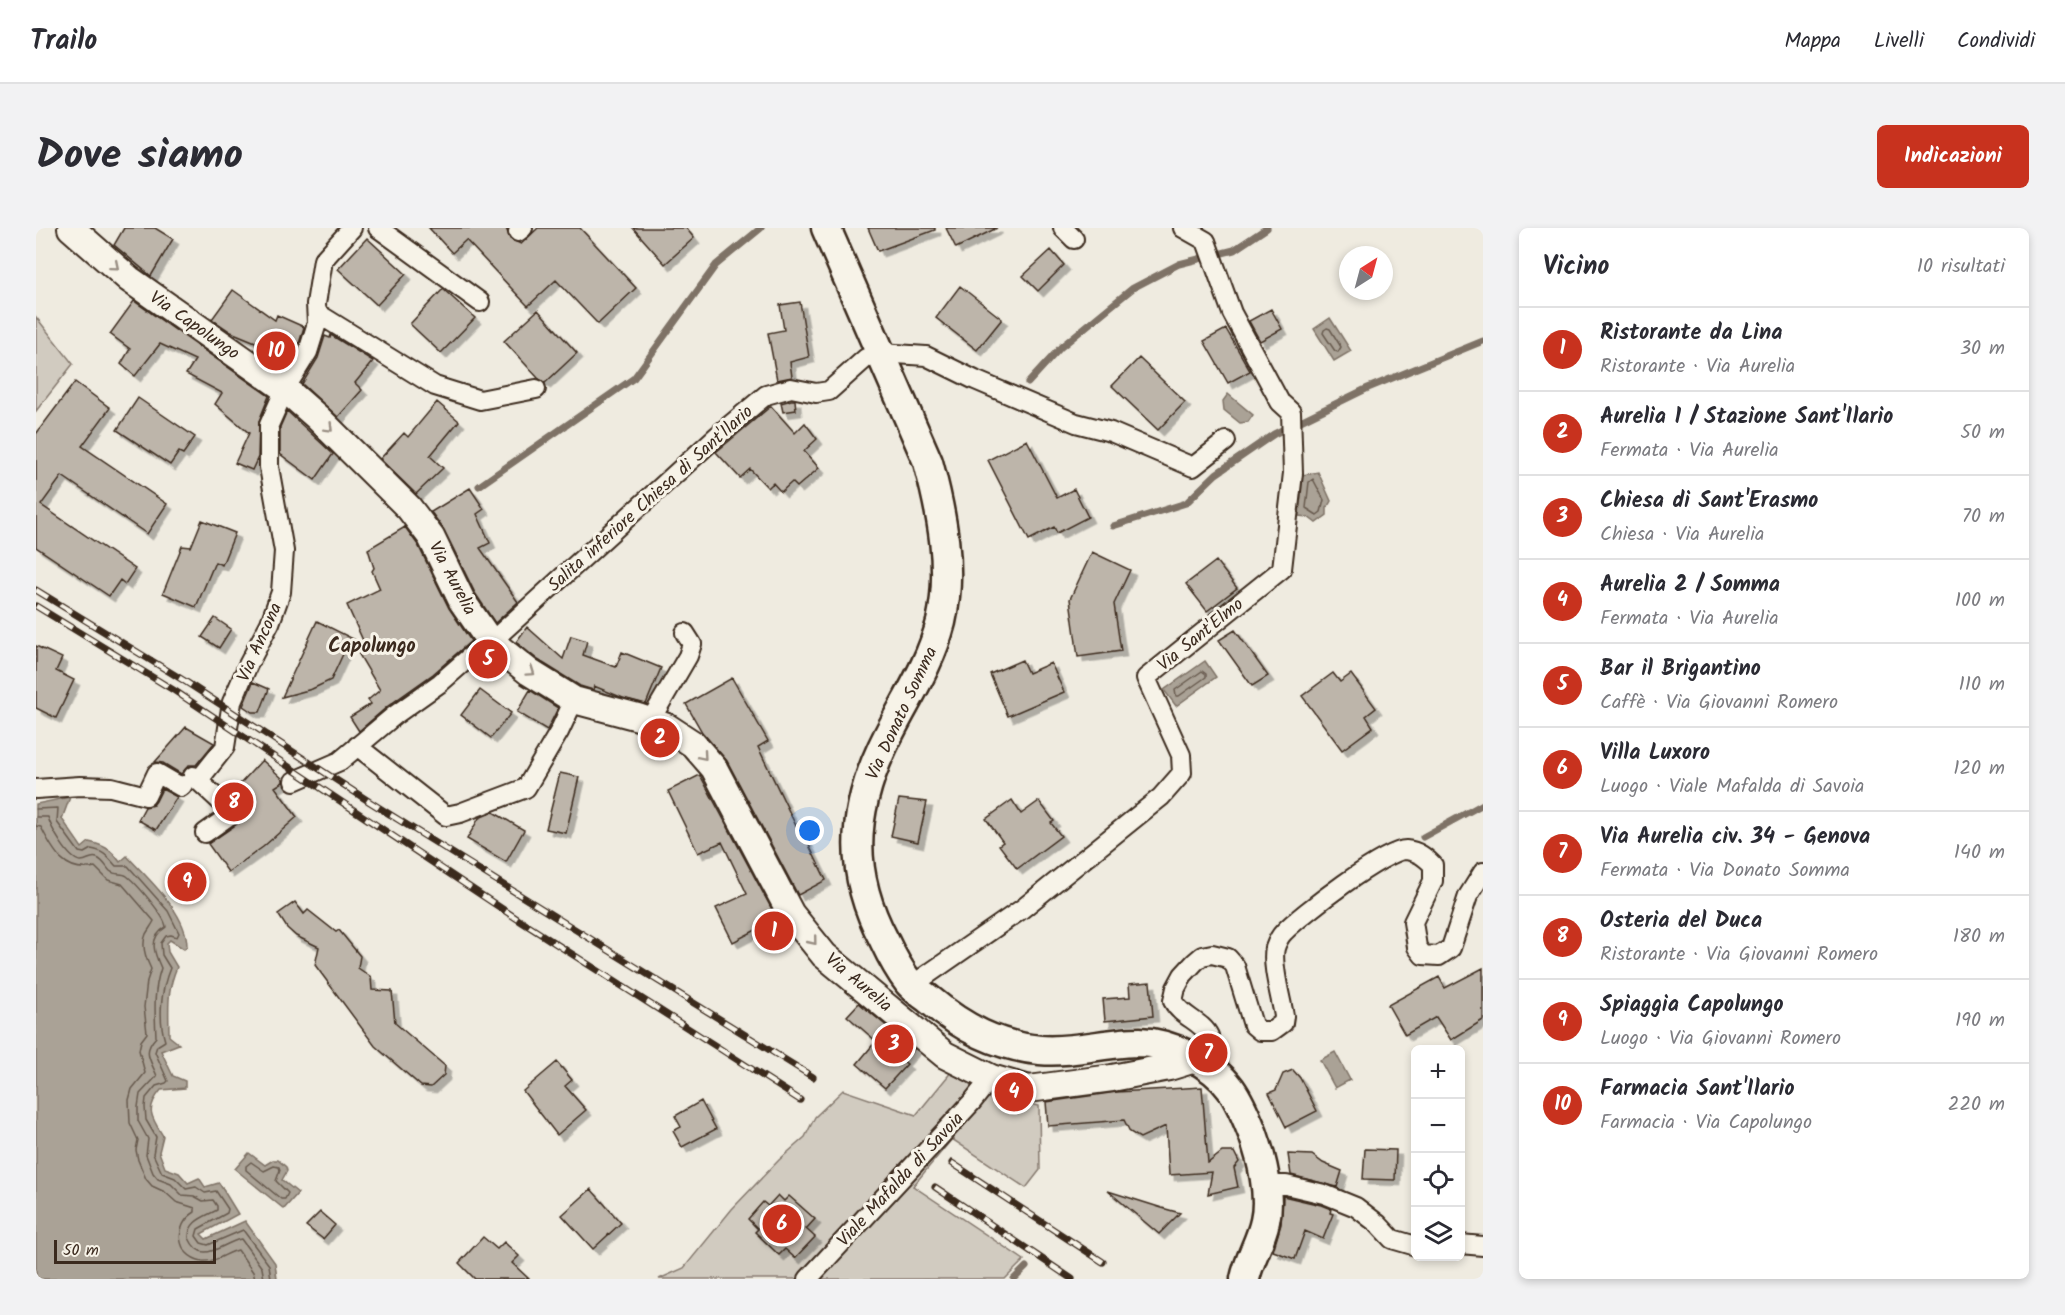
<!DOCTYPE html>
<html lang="it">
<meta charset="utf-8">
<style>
body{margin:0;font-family:Kalam,sans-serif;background:#f2f2f3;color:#2b2b33}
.controls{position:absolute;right:18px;bottom:18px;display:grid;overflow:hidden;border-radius:9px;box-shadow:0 3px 9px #0003}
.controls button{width:54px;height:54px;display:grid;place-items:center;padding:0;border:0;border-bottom:2px solid #e1e1e2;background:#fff;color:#2b2b33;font:30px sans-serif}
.compass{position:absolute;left:1303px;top:18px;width:54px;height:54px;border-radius:50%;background:#fff;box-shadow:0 3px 9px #0003;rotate:36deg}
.scale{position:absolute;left:18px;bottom:15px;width:162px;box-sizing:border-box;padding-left:6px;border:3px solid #3b2a1e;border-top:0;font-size:16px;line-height:21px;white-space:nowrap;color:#3b2a1e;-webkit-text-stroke:4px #f7f3e8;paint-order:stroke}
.you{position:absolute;left:774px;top:603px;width:21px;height:21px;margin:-15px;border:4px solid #fff;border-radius:50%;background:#1a73e8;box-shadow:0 0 0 9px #1a73e833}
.badge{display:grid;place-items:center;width:39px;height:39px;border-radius:50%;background:#c8321e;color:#fff;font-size:20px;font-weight:700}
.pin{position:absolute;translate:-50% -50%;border:3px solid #fff;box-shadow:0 2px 6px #0006}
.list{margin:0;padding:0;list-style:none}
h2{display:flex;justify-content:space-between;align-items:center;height:78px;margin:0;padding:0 24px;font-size:26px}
h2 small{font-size:20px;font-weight:400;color:#7c7c81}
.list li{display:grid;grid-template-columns:39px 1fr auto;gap:18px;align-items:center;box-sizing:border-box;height:84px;padding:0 24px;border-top:2px solid #e1e1e2}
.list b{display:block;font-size:22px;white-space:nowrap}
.list p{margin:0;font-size:20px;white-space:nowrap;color:#7c7c81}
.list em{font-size:20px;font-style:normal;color:#7c7c81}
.icon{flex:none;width:33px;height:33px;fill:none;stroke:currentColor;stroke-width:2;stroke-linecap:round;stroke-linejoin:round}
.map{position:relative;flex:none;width:1447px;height:1051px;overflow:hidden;border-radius:9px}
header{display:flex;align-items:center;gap:36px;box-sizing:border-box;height:84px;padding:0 30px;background:#fff;border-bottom:2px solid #e1e1e2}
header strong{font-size:28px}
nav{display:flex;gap:33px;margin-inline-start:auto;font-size:21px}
.intro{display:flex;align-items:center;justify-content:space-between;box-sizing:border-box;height:144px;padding:0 36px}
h1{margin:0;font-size:42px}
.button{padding:15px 27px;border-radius:9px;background:#c8321e;color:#fff;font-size:21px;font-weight:700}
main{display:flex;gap:36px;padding:0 36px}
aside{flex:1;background:#fff;border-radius:9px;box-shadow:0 3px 9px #0003}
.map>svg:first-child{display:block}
</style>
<header>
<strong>Trailo</strong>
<nav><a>Mappa</a><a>Livelli</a><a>Condividi</a></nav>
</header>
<div class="intro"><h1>Dove siamo</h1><a class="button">Indicazioni</a></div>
<main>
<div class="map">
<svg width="1447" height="1051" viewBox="0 0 1447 1051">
<defs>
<filter id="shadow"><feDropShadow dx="5.5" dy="5.5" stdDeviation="0" flood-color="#0004"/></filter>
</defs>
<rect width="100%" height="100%" fill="#efebe0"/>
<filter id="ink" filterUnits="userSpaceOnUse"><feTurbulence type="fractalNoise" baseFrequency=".0167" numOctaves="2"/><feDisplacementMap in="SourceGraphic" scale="12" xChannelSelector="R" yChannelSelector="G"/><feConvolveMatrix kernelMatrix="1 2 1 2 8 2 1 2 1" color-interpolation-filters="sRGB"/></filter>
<g filter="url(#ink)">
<path fill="#d1cbc0" stroke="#867a6f" stroke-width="1.5" d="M 0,89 L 37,136 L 0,183 Z
M 916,843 L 945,864 L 1003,878 L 1004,942 L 990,960 L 916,911 L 877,958 L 988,1032 L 969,1051 L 623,1051 L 648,1040 L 696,981 L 743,932 L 769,909 L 779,889 L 807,862 L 880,887 Z"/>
<path fill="#aaa296" stroke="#7e7266" stroke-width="1.5" d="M 1294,90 L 1315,123 L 1298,133 L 1278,101 Z
M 1192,166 L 1217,187 L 1212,194 L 1204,195 L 1188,182 L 1187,173 Z
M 1282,244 L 1295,273 L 1291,280 L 1291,287 L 1280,295 L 1272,289 L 1263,288 L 1267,247 Z
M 1169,433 L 1180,449 L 1140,478 L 1128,462 Z
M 34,569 L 26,591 L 46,620 L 53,614 C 67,617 75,621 84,634 L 91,628 C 112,651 151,685 151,718 L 148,721 L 134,712 L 131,715 L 132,724 L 141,739 C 130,765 133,781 133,808 L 143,816 L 125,823 L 137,848 L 149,853 L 149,860 L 125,862 C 109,881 115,889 127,908 L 123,924 L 129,940 L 143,945 L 152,955 L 163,950 L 169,959 L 183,955 L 202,986 L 165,1006 L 170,1011 L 209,993 L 239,1035 L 241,1051 L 0,1051 L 0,576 Z
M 1299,824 L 1314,852 L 1299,860 L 1284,832 Z
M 213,925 L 229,937 L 237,932 L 242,932 L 250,939 L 251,943 L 246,952 L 262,965 L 248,981 L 199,941 Z"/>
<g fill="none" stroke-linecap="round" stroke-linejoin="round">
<path stroke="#675a4e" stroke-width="1.5" d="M 1291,100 L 1294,101 L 1305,119 L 1302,124 L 1299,123 L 1287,105 L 1288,102 Z
M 1277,251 L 1288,272 L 1285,284 L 1281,287 L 1270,280 L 1273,254 Z
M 1166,443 L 1170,446 L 1170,449 L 1143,468 L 1140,468 L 1139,462 Z
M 0,581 L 22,580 L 21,594 L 43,624 L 48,625 L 55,621 C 68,623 72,629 80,638 L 92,638 L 132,683 L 143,705 L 141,709 L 135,707 L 130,708 L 125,715 L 126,727 L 134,740 C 125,762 122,790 129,813 L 121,818 L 119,824 L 132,853 L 130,855 L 120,858 L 110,870 L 109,879 L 110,892 L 120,909 L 117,926 L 126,945 L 139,950 L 150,961 L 160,959 L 169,965 L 180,963 L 192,981 L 191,985 L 162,1001 L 160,1008 L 165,1015 L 172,1017 L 207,1002 L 233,1037 L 235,1051
M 0,589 L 12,589 C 15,600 32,631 44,633 C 51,634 55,627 61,630 C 68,633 70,639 74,643 C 80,648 86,644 91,648 C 101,656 129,688 130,699 C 112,710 118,725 125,740 C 117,764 119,784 120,809 C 106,824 114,831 121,848 L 104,866 L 102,879 L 102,893 L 112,911 L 110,927 L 117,945 L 122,951 L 135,956 L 146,967 L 158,968 L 167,973 L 177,972 L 181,978 L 181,982 C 168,989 152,993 153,1010 C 166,1039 185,1015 205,1011 L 226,1040 L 228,1051
M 0,598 L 5,599 C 17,623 29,646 59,639 L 72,652 L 86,656 L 118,693 C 116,697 113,701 110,706 C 105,717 110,731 115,741 L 111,753 L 108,779 L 111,805 L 105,813 L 103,822 L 109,845 L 96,861 L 93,872 L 94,895 L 102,912 L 100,922 L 102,932 L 110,951 L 116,958 L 129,964 L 140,974 L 159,980 L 159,984 C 137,997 140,1028 166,1033 C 179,1035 190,1025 202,1022 L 217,1044 L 219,1051
M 215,934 L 228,943 L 238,938 L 243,939 L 244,942 L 240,953 L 252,965 L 249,971 L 245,971 L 210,942 L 210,938 Z"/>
<path stroke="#7e7266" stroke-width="7" d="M 992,155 L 1025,119 L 1097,60 L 1143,36 L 1198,22 L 1231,0
M 443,258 L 598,150 L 680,37 L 725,0
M 1077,298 L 1150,275 L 1180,246 L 1238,206 L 1332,160 L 1447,113
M 1387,609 L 1447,576
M 978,1051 L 990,1039"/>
</g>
<path fill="#bdb5aa" stroke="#3b2a1e" stroke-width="1.5" filter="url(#shadow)" d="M 88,0 L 119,0 L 137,11 L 115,48 L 78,17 Z
M 393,0 L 470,0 L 474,11 L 485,16 L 502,0 L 544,0 L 600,60 L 562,96 L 520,52 L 492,78 L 430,12 L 416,25 Z
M 597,0 L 650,0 L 658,10 L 629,36 Z
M 832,0 L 899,0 L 899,2 L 842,23 Z
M 910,0 L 961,0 L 920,20 Z
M 331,10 L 370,46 L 341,77 L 302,41 Z
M 1015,22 L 1028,37 L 1002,63 L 987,48 Z
M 924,58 L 966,91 L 941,122 L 900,90 Z
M 407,61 L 439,90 L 405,125 L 374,96 Z
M 197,62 L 239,92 L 241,87 L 268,99 L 262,119 L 256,129 L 195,104 L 176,91 Z
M 98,73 L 233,168 L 223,193 L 222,229 L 216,242 L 199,235 L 213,205 L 179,176 L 186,165 L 150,146 L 159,132 L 124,116 L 99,148 L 85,136 L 94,121 L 74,106 Z
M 764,74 L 773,129 L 754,134 L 756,149 L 741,152 L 732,105 L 748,102 L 744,77 Z
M 1235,81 L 1246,101 L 1224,113 L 1213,93 Z
M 502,82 L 541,125 L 509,155 L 502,150 L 468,113 Z
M 1190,101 L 1214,143 L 1192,155 L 1168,113 Z
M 295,107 L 337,133 L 319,155 L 326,162 L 302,189 L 266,156 L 282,130 L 289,108 L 294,110 Z
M 1103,130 L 1149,174 L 1122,202 L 1076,158 Z
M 39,154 L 74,180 L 46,218 L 131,276 L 111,306 L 26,248 L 5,277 L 99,341 L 89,356 L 84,352 L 73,368 L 0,319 L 0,206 Z
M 102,170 L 159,209 L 147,226 L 143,224 L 134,237 L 81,202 Z
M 755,172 L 759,172 L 760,182 L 747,184 L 745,175 Z
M 401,174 L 423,193 L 394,228 L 407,240 L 380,266 L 344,231 L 368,205 L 372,209 Z
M 735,178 L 759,205 L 769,195 L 781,211 L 768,223 L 783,240 L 761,259 L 756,254 L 745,264 L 737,255 L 732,260 L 714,241 L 704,250 L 680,224 Z
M 251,183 L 297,226 L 279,252 L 244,226 L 244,199 Z
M 991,212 L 1021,270 L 1038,261 L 1052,289 L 1021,305 L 1018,299 L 993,312 L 952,232 Z
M 434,260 L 448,281 L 441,286 L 454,315 L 444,320 L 482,374 L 459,395 L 439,365 L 408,302 L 395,284 Z
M 166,292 L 199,305 L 186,337 L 179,334 L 160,379 L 127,365 L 146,318 L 155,319 Z
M 369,299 L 382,317 L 413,380 L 435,413 L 397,446 L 352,478 L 323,503 L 314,489 L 335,476 L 332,472 L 344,462 L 314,411 L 295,452 L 276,461 L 246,469 L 281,393 L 329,417 L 311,377 L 344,361 L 336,343 L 338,340 L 332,321 Z
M 1056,324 L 1094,342 L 1078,376 L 1085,423 L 1042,429 L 1034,371 Z
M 1180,333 L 1201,360 L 1171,383 L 1150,356 Z
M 179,390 L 195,401 L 183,420 L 166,409 Z
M 491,399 L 527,431 L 535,408 L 551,413 L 547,427 L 580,439 L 586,424 L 625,440 L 610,476 L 587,470 L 558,458 L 557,462 L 544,458 L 502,432 L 480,414 Z
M 1199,402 L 1232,448 L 1216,458 L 1183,412 Z
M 0,418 L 26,430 L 20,443 L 38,452 L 20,490 L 0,480 Z
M 986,432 L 992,445 L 1015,435 L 1028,464 L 972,488 L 954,446 Z
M 1297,445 L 1304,454 L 1315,446 L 1340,480 L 1330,488 L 1337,499 L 1306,522 L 1266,468 Z
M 696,450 L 732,513 L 722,519 L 763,604 L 766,603 L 790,652 L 762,667 L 691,533 L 666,504 L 650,476 Z
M 217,454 L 233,461 L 224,484 L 216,484 L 207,478 Z
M 444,462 L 475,485 L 455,510 L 425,487 Z
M 494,462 L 522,480 L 511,502 L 481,484 Z
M 150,499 L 178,515 L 160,537 L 153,537 L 145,546 L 127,535 L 119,534 Z
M 226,532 L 247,551 L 247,554 L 239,559 L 261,589 L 227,619 L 192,644 L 172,616 L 204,594 L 207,590 L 208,582 L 194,567 Z
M 524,545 L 543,549 L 530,605 L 510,601 Z
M 664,547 L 741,691 L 697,714 L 680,680 L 711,666 L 686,614 L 662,625 L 632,563 Z
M 126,561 L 141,569 L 120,602 L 102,592 L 109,579 L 117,577 L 120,573 Z
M 863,571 L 891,574 L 882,614 L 855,608 Z
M 976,572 L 985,586 L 1003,573 L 1018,593 L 1015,595 L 1025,608 L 981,641 L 963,617 L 967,614 L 950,591 Z
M 457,584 L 488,602 L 470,634 L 431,611 L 443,590 Z
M 259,674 L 268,686 L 272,682 L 300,704 L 303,702 L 324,728 L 322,740 L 335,749 L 336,762 L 356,763 L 359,795 L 409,838 L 408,847 L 395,859 L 385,858 L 339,818 L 279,737 L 283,719 L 260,708 L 251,700 L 242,686 Z
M 1447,740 L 1447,792 L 1415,812 L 1400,789 L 1369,807 L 1352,777 L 1403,749 L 1409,760 Z
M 1114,754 L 1117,788 L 1069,793 L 1067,771 L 1094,769 L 1093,756 Z
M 823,775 L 878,821 L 867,833 L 871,836 L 849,860 L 821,836 L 840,813 L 811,788 Z
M 521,834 L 536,852 L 529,858 L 550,882 L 521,907 L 487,863 Z
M 1257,842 L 1264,850 L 1281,883 L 1250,899 L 1233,865 L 1240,862 L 1247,846 Z
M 1166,859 L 1172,935 L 1186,924 L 1198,924 L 1203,934 L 1198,940 L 1202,959 L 1172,966 L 1176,944 L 1133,947 L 1130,898 L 1104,910 L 1094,904 L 1088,892 L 1012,898 L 1010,874 L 1081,864 Z
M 665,873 L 680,901 L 646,919 L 637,903 L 645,899 L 639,888 Z
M 1329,921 L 1360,922 L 1359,952 L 1327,951 Z
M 1252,926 L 1276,927 L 1287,935 L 1306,943 L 1301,959 L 1255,947 Z
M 555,961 L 585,995 L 557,1021 L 526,987 Z
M 1072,963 L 1126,980 L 1144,985 L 1123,1006 Z
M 742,967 L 748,973 L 753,968 L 779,991 L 770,1001 L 779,1009 L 759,1030 L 749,1021 L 743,1027 L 719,1004 L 722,1001 L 712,991 L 727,974 L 732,978 Z
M 1247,968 L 1285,977 L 1295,981 L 1294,985 L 1297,986 L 1287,1011 L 1269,1003 L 1259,1031 L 1237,1023 L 1245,996 Z
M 284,984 L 299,997 L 287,1011 L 270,998 Z
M 447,1009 L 461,1021 L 468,1014 L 483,1028 L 476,1035 L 493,1051 L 439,1051 L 423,1035 Z"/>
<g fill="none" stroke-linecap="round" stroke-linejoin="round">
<g stroke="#3b2a1e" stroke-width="22">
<path id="street" d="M 342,0 L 444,74
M 1027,0 L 1038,11
M 482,4 L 487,0
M 281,85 L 399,158 L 444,172 L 500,161
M 455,414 L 681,208 L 730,167 L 755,160 L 780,165 L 793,163 L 830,130 L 845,125 L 890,128 L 939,152 L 1040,195 L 1075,204 L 1157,239 L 1190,213
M 614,493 L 652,428 L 656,416 L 649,405
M 321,518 L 410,588 L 424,585 L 490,560 L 523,504 L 538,472
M 157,548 L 197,585 L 169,605
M 162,553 L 189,519 L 196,474 L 212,437 L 234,395 L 245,364 L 248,323 L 233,239 L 233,197 L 249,161 L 272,124 L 281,95 L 280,76 L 287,32 L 316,0
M 258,553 L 304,533 L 359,487 L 404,455 L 453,412
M 0,561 L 44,558 L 75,559 L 110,568 L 121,545 L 145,559 L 147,557
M 875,758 L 986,681 L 1125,569 L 1146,545 L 1145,527 L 1110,450 L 1246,341 L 1257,245 L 1255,184 L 1244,174 L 1196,85 L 1170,13 L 1147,0
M 1159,831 L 1168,819 L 1173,808 C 1166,793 1145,789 1137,773 L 1140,760 L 1147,747 L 1159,734 L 1166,728 L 1176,726 L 1192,730 L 1199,738 L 1217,797 L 1224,803 L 1236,803 L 1247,795 L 1248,788 C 1245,770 1235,736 1239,720 C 1241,714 1244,708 1248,704 C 1264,687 1350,621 1370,622 C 1382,623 1389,629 1397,637 L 1397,653 L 1377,694 L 1381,719 L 1387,727 L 1403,728 L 1415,720 L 1432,668 L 1447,644
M 1230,957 L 1250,957 L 1288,966 L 1320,979 L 1342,996 L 1356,1011 L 1380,1018
M 1424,1016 L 1447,1018
M 772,1051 L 936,874 L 955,850"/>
</g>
<g stroke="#3b2a1e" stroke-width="30">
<path id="secondary" d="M 35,0 L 93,51 L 249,161 L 282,190 L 373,280 L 395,309 L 426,373 L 453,412 L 493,444 L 538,472 L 602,489 L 631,499 L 657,516 L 678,540 L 755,686 L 788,727 L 909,827 L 955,850 L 993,861 L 1076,850 L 1133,839 L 1159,831"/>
</g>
<g stroke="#3b2a1e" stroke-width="33">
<path id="primary" d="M 790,0 L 892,234 C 906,286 917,341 905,394 C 893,441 866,477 846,520 C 815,587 813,646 848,712 C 855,727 863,742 873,755 C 879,762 888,767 895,773 C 927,800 961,818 1004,822 C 1038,825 1071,814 1104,814 C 1136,815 1176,835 1195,861 C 1205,875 1211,891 1217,906 C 1226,931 1235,967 1229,993 C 1225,1013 1213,1031 1209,1051"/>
</g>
<use href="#street" stroke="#f7f3e8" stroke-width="18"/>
<use href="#secondary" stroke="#f7f3e8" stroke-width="26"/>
<use href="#primary" stroke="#f7f3e8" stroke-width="28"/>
<g stroke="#3b2a1e" stroke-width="7">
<path id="rail" d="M 0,362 L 147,452 L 334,574 L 777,849
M 0,378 L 139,463 L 486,694 L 764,872
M 916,935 L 1067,1034
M 899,959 L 1036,1051"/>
</g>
<use href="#rail" stroke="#f7f3e8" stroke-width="4.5" stroke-dasharray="14" stroke-linecap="butt"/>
</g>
<defs><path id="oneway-chevron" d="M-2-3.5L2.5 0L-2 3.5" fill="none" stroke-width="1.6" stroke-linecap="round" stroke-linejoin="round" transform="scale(1.5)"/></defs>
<g stroke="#998e83">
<use href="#oneway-chevron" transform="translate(79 38) rotate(40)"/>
<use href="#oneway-chevron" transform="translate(293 200) rotate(45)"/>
<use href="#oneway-chevron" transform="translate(495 444) rotate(35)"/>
<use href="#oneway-chevron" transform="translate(667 528) rotate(49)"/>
<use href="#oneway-chevron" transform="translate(777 713) rotate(51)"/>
</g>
</g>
<g text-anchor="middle" stroke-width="6" stroke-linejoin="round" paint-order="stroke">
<g font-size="18" fill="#3b2a1e" stroke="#f7f3e8">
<text transform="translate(159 97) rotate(35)" y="6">Via Capolungo</text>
<text transform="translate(614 270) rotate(-42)" y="6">Salita inferiore Chiesa di Sant'Ilario</text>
<text transform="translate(417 350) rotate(62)" y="6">Via Aurelia</text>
<text transform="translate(1164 406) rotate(-39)" y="6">Via Sant'Elmo</text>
<text transform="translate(223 414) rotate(-66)" y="6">Via Ancona</text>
<text transform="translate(865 485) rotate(-65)" y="6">Via Donato Somma</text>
<text transform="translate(823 754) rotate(40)" y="6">Via Aurelia</text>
<text transform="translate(864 951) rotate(-47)" y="6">Viale Mafalda di Savoia</text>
</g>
<g font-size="20" font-weight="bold" fill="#3b2a1e" stroke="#f7f3e8">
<text x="336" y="424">Capolungo</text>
</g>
</g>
</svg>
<div class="controls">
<button>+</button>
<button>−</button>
<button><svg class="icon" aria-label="locate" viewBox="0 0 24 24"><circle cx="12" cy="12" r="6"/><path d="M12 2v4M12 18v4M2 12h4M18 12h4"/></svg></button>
<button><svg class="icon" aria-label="layers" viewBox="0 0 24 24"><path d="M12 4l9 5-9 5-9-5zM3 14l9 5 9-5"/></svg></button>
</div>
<svg class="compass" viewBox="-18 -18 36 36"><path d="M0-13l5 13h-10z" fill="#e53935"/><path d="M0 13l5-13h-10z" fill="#7c7c81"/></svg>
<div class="scale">50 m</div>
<div class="you"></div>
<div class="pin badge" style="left:738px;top:703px">1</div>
<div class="pin badge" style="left:624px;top:510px">2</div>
<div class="pin badge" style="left:858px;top:816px">3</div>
<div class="pin badge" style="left:978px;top:864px">4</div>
<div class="pin badge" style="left:452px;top:431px">5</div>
<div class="pin badge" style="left:746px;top:996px">6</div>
<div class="pin badge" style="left:1172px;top:825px">7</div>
<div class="pin badge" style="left:198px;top:574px">8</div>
<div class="pin badge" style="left:151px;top:654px">9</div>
<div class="pin badge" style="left:240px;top:123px">10</div>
</div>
<aside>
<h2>Vicino<small>10 risultati</small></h2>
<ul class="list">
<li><span class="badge">1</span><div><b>Ristorante da Lina</b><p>Ristorante · Via Aurelia</p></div><em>30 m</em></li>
<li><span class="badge">2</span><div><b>Aurelia 1 / Stazione Sant'Ilario</b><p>Fermata · Via Aurelia</p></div><em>50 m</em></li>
<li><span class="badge">3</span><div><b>Chiesa di Sant'Erasmo</b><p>Chiesa · Via Aurelia</p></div><em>70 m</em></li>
<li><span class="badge">4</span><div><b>Aurelia 2 / Somma</b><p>Fermata · Via Aurelia</p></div><em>100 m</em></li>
<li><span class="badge">5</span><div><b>Bar il Brigantino</b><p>Caffè · Via Giovanni Romero</p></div><em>110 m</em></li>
<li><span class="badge">6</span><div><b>Villa Luxoro</b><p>Luogo · Viale Mafalda di Savoia</p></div><em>120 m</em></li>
<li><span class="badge">7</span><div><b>Via Aurelia civ. 34 - Genova</b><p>Fermata · Via Donato Somma</p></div><em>140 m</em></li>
<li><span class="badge">8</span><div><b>Osteria del Duca</b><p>Ristorante · Via Giovanni Romero</p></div><em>180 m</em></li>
<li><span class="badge">9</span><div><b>Spiaggia Capolungo</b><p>Luogo · Via Giovanni Romero</p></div><em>190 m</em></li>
<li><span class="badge">10</span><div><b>Farmacia Sant'Ilario</b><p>Farmacia · Via Capolungo</p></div><em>220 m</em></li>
</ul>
</aside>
</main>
